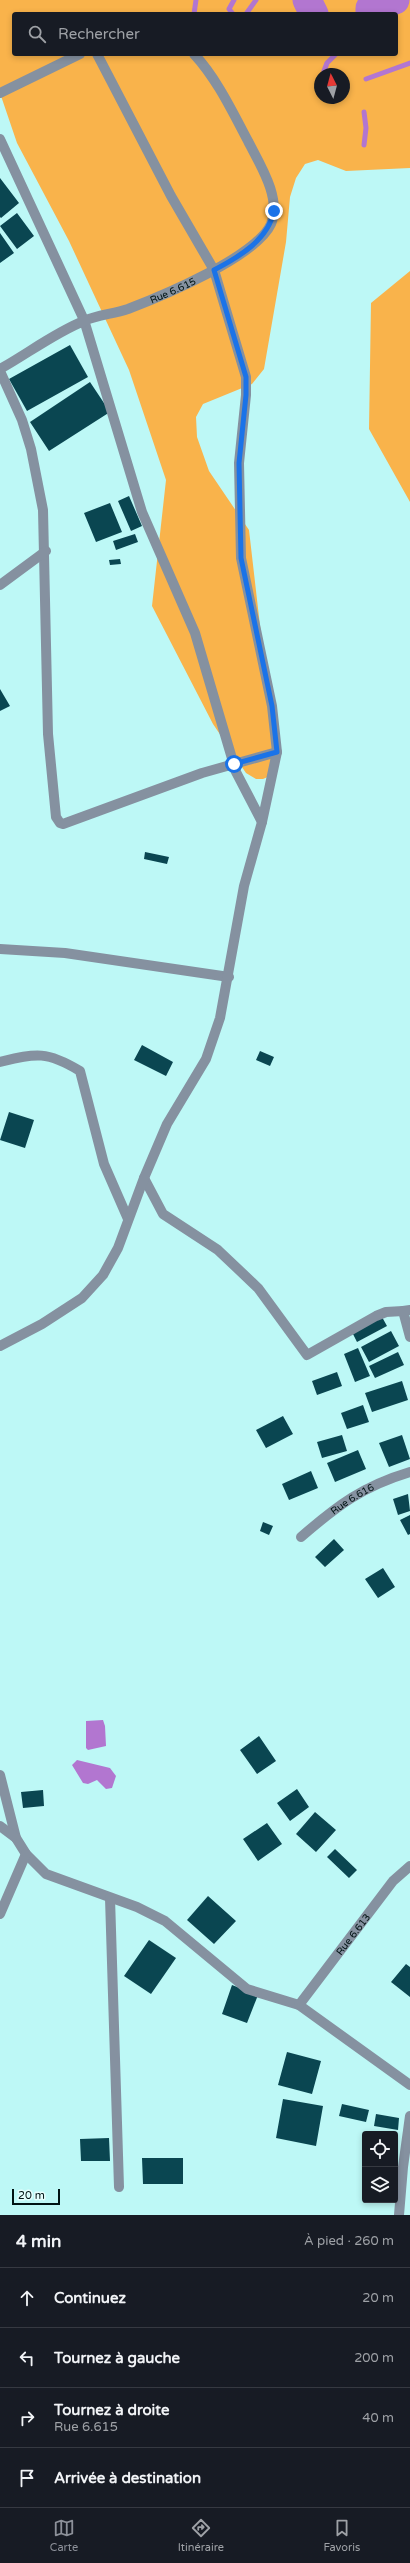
<!DOCTYPE html>
<html lang="fr">
<meta charset="utf-8">
<style>
body{margin:0;font-family:"Varela Round",sans-serif;background:#242831;color:#f1f3f6}
.controls{position:absolute;right:12px;bottom:12px;display:grid;overflow:hidden;border-radius:4px;box-shadow:0 2px 6px #0003}
.controls button{width:36px;height:36px;display:grid;place-items:center;padding:0;border:0;border-bottom:1px solid #363941;background:#171b24;color:#f1f3f6;font:20px sans-serif}
.compass{position:absolute;left:314px;top:68px;width:36px;height:36px;border-radius:50%;background:#171b24;box-shadow:0 2px 6px #0003;rotate:354deg}
.scale{position:absolute;left:12px;bottom:10px;width:48px;box-sizing:border-box;padding-left:4px;border:2px solid #001313;border-top:0;font-size:11px;line-height:14px;white-space:nowrap;color:#001313;-webkit-text-stroke:3px #e7fefd;paint-order:stroke}
.stop{position:absolute;width:12px;height:12px;margin:-9px;border:3px solid #1a73e8;border-radius:50%;background:#fff}
.stop.end{background:#1a73e8;border-color:#fff;box-shadow:0 1px 4px #0008}
.list{margin:0;padding:0;list-style:none}
h2{display:flex;justify-content:space-between;align-items:center;height:52px;margin:0;padding:0 16px;font-size:17px}
h2 small{font-size:13px;font-weight:400;color:#9ea1a6}
.list li{display:grid;grid-template-columns:26px 1fr auto;gap:12px;align-items:center;box-sizing:border-box;height:60px;padding:0 16px;border-top:1px solid #363941}
.list b{display:block;font-size:15px;white-space:nowrap}
.list p{margin:0;font-size:13px;white-space:nowrap;color:#9ea1a6}
.list em{font-size:13px;font-style:normal;color:#9ea1a6}
.icon{flex:none;width:22px;height:22px;fill:none;stroke:currentColor;stroke-width:2;stroke-linecap:round;stroke-linejoin:round}
.map{position:relative;flex:none;width:410px;height:2215px;overflow:hidden}
.search{position:absolute;background:#171b24;box-shadow:0 2px 6px #0003;left:12px;right:12px;top:12px;height:44px;display:flex;align-items:center;gap:10px;box-sizing:border-box;padding:0 14px;border-radius:4px;color:#9ea1a6;font-size:15px}
.sheet{height:292px;background:#171b24}
nav{display:flex;justify-content:space-around;align-items:center;box-sizing:border-box;height:56px;border-top:1px solid #363941;background:#171b24;font-size:11px;color:#9ea1a6}
nav a{display:grid;justify-items:center;gap:2px}
nav .on{color:#8c9099}
.map>svg:first-child{display:block}
</style>
<div class="map">
<svg width="410" height="2215" viewBox="0 0 410 2215">
<rect width="100%" height="100%" fill="#bdf8f6"/>
<path fill="#f9b34b" fill-rule="evenodd" d="M 0,0 L 410,0 L 410,168 L 346,171 L 318,160 L 305,164 L 296,178 L 290,197 L 286,242 L 264,369 L 252,384 L 203,404 L 196,417 L 197,437 L 209,471 L 249,530 L 277,773 L 263,779 L 256,779 L 246,773 L 213,724 L 152,606 L 166,480 L 129,370 L 69,241 L 17,143 L 0,93 ZM 14,14 L 396,14 L 396,54 L 14,54 ZM 320,74 L 344,74 L 344,98 L 320,98 Z
M 410,271 L 410,502 L 369,429 L 371,303 Z"/>
<path fill="#b276d0" d="M 103,1720 L 105,1726 L 106,1746 L 88,1750 L 86,1748 L 86,1721 Z
M 77,1760 L 110,1768 L 116,1776 L 112,1788 L 106,1789 L 97,1780 L 88,1784 L 83,1783 L 72,1765 Z"/>
<g fill="none" stroke-linecap="round" stroke-linejoin="round">
<path stroke="#b276d0" stroke-width="5" d="M 362,0 L 366,3
M 304,6 L 305,0
M 194,14 L 196,0
M 233,14 L 229,9 L 234,0
M 246,14 L 256,0
M 324,71 L 327,63 L 336,54
M 366,79 L 410,63
M 364,112 L 366,128 L 364,145"/>
<path stroke="#b276d0" stroke-width="29" d="M 307,0 L 314,14
M 370,14 L 370,8 L 395,0"/>
</g>
<path fill="#0a4651" d="M 0,178 L 19,203 L 1,218 L 0,217 Z
M 17,213 L 34,236 L 17,249 L 0,226 Z
M 0,233 L 14,253 L 0,263 Z
M 70,345 L 88,377 L 27,411 L 9,379 Z
M 90,382 L 110,412 L 49,451 L 30,422 Z
M 129,496 L 142,526 L 131,531 L 118,501 Z
M 110,503 L 122,532 L 96,542 L 84,513 Z
M 135,534 L 138,542 L 116,550 L 113,541 Z
M 120,559 L 121,564 L 110,565 L 109,560 Z
M 0,689 L 10,706 L 0,711 Z
M 145,852 L 169,857 L 167,864 L 144,859 Z
M 142,1045 L 173,1062 L 166,1076 L 134,1060 Z
M 260,1051 L 274,1057 L 270,1066 L 256,1060 Z
M 9,1112 L 34,1120 L 25,1148 L 0,1140 Z
M 382,1317 L 387,1326 L 357,1342 L 352,1332 Z
M 391,1331 L 399,1346 L 369,1362 L 361,1347 Z
M 358,1348 L 370,1376 L 355,1382 L 344,1354 Z
M 398,1352 L 404,1365 L 375,1378 L 369,1366 Z
M 337,1372 L 342,1386 L 317,1395 L 312,1381 Z
M 402,1381 L 408,1400 L 372,1412 L 365,1393 Z
M 363,1405 L 369,1422 L 347,1429 L 341,1413 Z
M 283,1416 L 293,1434 L 266,1448 L 256,1430 Z
M 342,1435 L 347,1451 L 322,1458 L 317,1442 Z
M 402,1435 L 410,1459 L 389,1467 L 379,1443 Z
M 358,1450 L 366,1469 L 335,1482 L 327,1463 Z
M 311,1471 L 318,1488 L 289,1500 L 282,1484 Z
M 408,1494 L 410,1511 L 398,1515 L 393,1499 Z
M 410,1515 L 410,1534 L 408,1535 L 400,1520 Z
M 263,1522 L 273,1526 L 269,1535 L 260,1531 Z
M 334,1539 L 344,1550 L 325,1567 L 315,1557 Z
M 383,1568 L 395,1587 L 378,1598 L 365,1579 Z
M 259,1736 L 276,1761 L 257,1774 L 240,1750 Z
M 297,1789 L 309,1807 L 290,1821 L 277,1803 Z
M 43,1790 L 44,1806 L 23,1808 L 21,1792 Z
M 315,1812 L 336,1830 L 316,1852 L 296,1834 Z
M 267,1823 L 282,1844 L 258,1861 L 243,1839 Z
M 335,1849 L 357,1870 L 349,1878 L 327,1857 Z
M 208,1896 L 236,1921 L 214,1944 L 187,1920 Z
M 149,1940 L 176,1958 L 151,1994 L 124,1976 Z
M 406,1964 L 410,1967 L 410,1997 L 391,1982 Z
M 232,1985 L 258,1995 L 247,2023 L 222,2014 Z
M 287,2052 L 321,2061 L 312,2094 L 278,2085 Z
M 283,2099 L 323,2106 L 316,2146 L 276,2138 Z
M 342,2104 L 369,2110 L 366,2122 L 339,2116 Z
M 376,2114 L 399,2118 L 398,2130 L 374,2126 Z
M 109,2138 L 110,2161 L 81,2161 L 80,2139 Z
M 142,2158 L 183,2158 L 183,2184 L 143,2184 Z"/>
<g fill="none" stroke-linecap="round" stroke-linejoin="round">
<g stroke="#8591a0" stroke-width="10">
<path d="M 0,93 L 80,54"/>
<path d="M 0,139 L 84,320 L 142,512 L 195,633 L 236,772 L 262,822"/>
<path id="s1" d="M 0,369 C 27,354 56,332 84,321 C 97,315 113,314 128,309 C 162,296 256,257 271,224 C 282,198 259,163 248,141 C 232,111 217,79 194,54"/>
<path d="M 0,371 L 22,420 L 31,449 L 43,510 L 48,734 L 56,817 L 60,823 L 63,824 L 202,773 L 277,752"/>
<path d="M 0,585 L 46,551"/>
<path d="M 0,949 L 65,953 L 229,977"/>
<path d="M 0,1062 C 37,1053 47,1051 80,1071 L 104,1164 L 128,1219"/>
<path d="M 144,1178 L 163,1214 L 218,1250 L 258,1288 L 307,1355 L 376,1316 L 386,1312 L 403,1311"/>
<path d="M 410,1310 L 403,1311 L 410,1337"/>
<path d="M 0,1346 L 42,1324 L 82,1298 L 103,1275 L 118,1248 L 144,1178 L 167,1124 L 206,1059 L 220,1018 L 244,886 L 262,822 L 277,752 L 272,706 L 241,558 L 239,463 L 246,395 L 246,377 L 214,270 L 171,196 L 97,54"/>
<path id="s2" d="M 301,1537 C 338,1505 363,1486 410,1472"/>
<path d="M 0,1775 L 16,1838 L 26,1854 L 46,1874 L 137,1907 L 165,1921 L 247,1989 L 299,2005 L 410,2085"/>
<path d="M 0,1826 L 16,1838"/>
<path d="M 110,1898 L 119,2187"/>
<path d="M 0,1914 L 26,1854"/>
<path id="s3" d="M 299,2005 L 393,1881 L 410,1866"/>
<path d="M 399,2215 L 403,2167 L 410,2116"/>
</g>
</g>
<g fill="none" stroke-linecap="round" stroke-linejoin="round">
<path stroke="#1a73e8" stroke-width="5" d="M 234,764 L 277,752 L 272,706 L 241,558 L 239,463 L 246,395 L 246,377 L 214,270 C 239,257 268,240 274,211"/>
</g>
<g text-anchor="middle" stroke-width="4" stroke-linejoin="round" paint-order="stroke">
<g font-size="10" fill="#001313" stroke="#e7fefd">
<text dy="4" stroke="none"><textPath href="#s1" startOffset="191">Rue 6.615</textPath></text>
<text dy="4" stroke="none"><textPath href="#s2" startOffset="64">Rue 6.616</textPath></text>
<text dy="4" stroke="none"><textPath href="#s3" startOffset="89">Rue 6.613</textPath></text>
</g>
</g>
</svg>
<div class="controls">
<button><svg class="icon" aria-label="locate" viewBox="0 0 24 24"><circle cx="12" cy="12" r="6"/><path d="M12 2v4M12 18v4M2 12h4M18 12h4"/></svg></button>
<button><svg class="icon" aria-label="layers" viewBox="0 0 24 24"><path d="M12 4l9 5-9 5-9-5zM3 14l9 5 9-5"/></svg></button>
</div>
<svg class="compass" viewBox="-18 -18 36 36"><path d="M0-13l5 13h-10z" fill="#e53935"/><path d="M0 13l5-13h-10z" fill="#9ea1a6"/></svg>
<div class="scale">20 m</div>
<div class="stop" style="left:234px;top:764px"></div>
<div class="stop end" style="left:274px;top:211px"></div>
<div class="search"><svg class="icon" aria-label="search" viewBox="0 0 24 24"><circle cx="10" cy="10" r="6"/><path d="M15 15l6 6"/></svg>Rechercher</div>
</div>
<section class="sheet">
<h2>4 min<small>À pied · 260 m</small></h2>
<ul class="list">
<li><svg class="icon" aria-label="ahead" viewBox="0 0 24 24"><path d="M12 20V5M6 11l6-6 6 6"/></svg><div><b>Continuez</b></div><em>20 m</em></li>
<li><svg class="icon" aria-label="left" viewBox="0 0 24 24"><path d="M17 20v-9H6M10 6l-5 5 5 5"/></svg><div><b>Tournez à gauche</b></div><em>200 m</em></li>
<li><svg class="icon" aria-label="right" viewBox="0 0 24 24"><path d="M7 20v-9h11M14 6l5 5-5 5"/></svg><div><b>Tournez à droite</b><p>Rue 6.615</p></div><em>40 m</em></li>
<li><svg class="icon" aria-label="arrive" viewBox="0 0 24 24"><path d="M6 21V4h12l-3 4 3 4H6"/></svg><div><b>Arrivée à destination</b></div></li>
</ul>
</section>
<nav>
<a class="on"><svg class="icon" aria-label="map" viewBox="0 0 24 24"><path d="M3 6l6-2 6 2 6-2v14l-6 2-6-2-6 2zM9 4v14M15 6v14"/></svg>Carte</a>
<a><svg class="icon" aria-label="directions" viewBox="0 0 24 24"><path d="M12 3l9 9-9 9-9-9zM9 14v-3h6M13 9l2 2-2 2"/></svg>Itinéraire</a>
<a><svg class="icon" aria-label="saved" viewBox="0 0 24 24"><path d="M7 4h10v16l-5-4-5 4z"/></svg>Favoris</a>
</nav>
